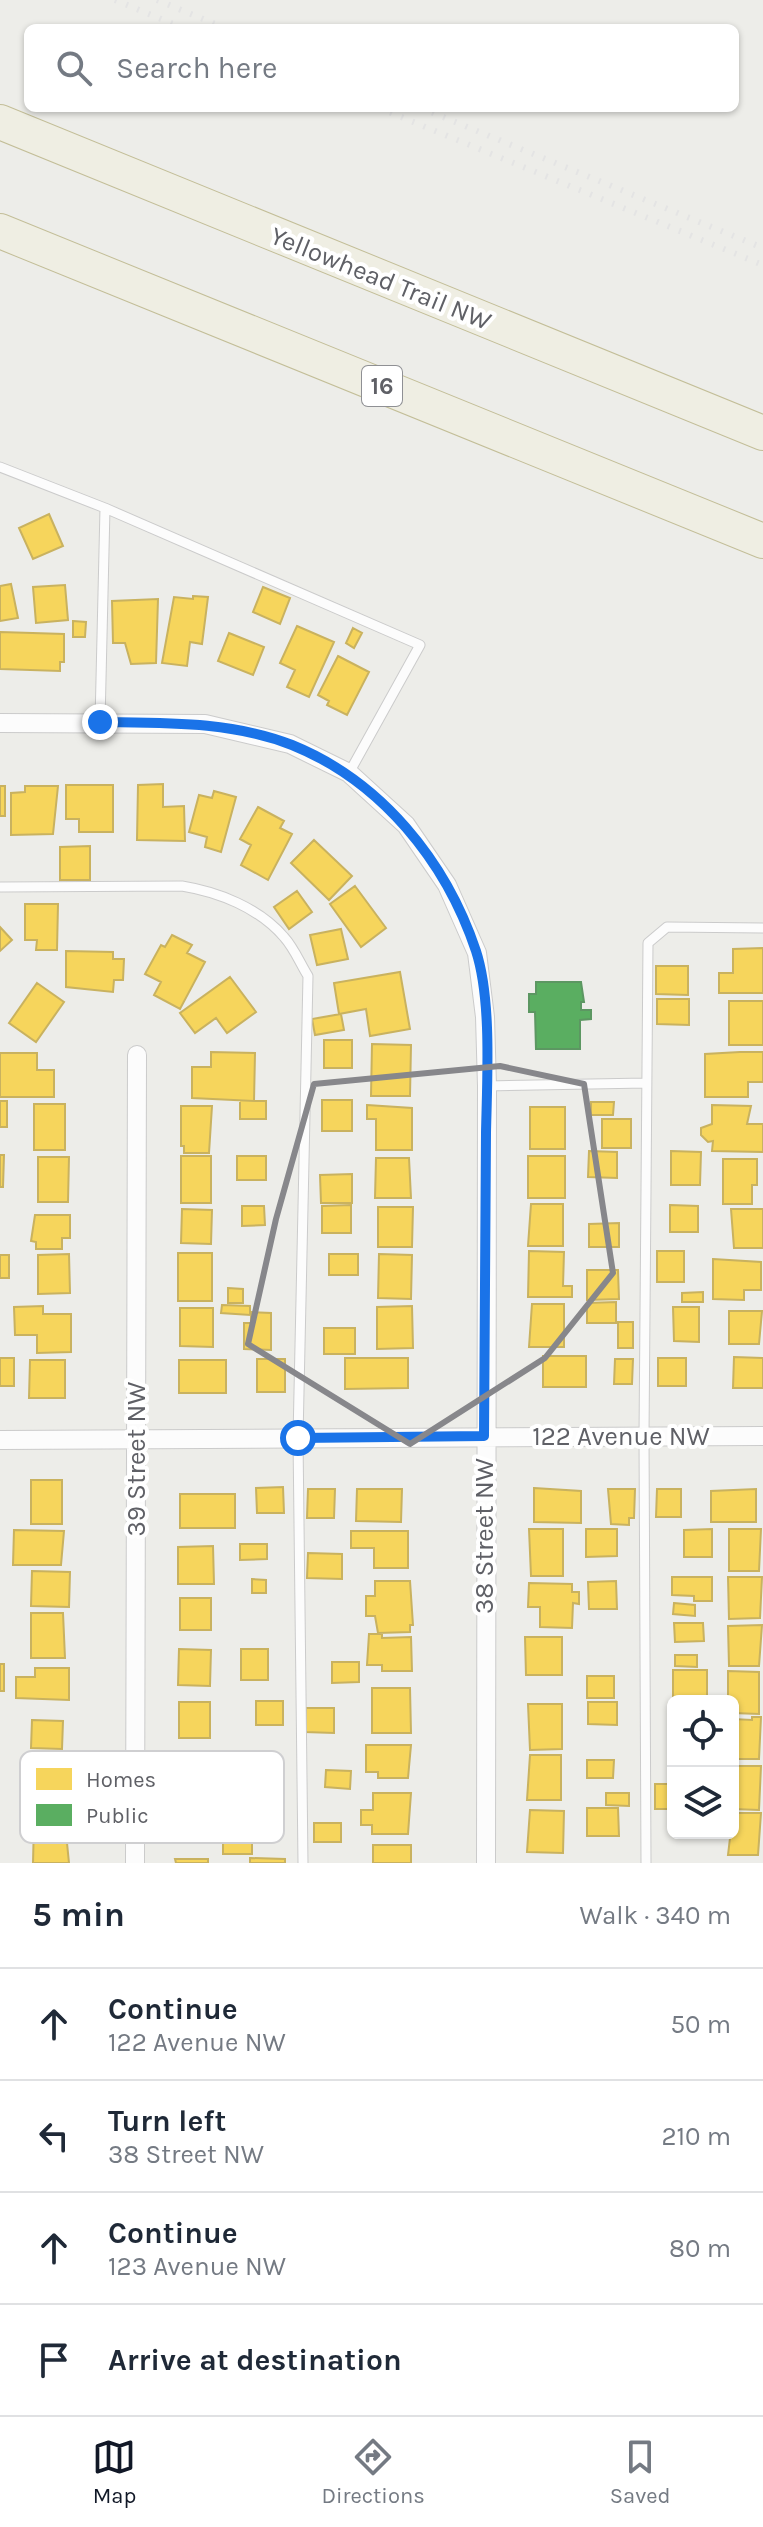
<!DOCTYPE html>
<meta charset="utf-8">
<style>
body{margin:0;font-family:Karla,sans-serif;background:#f6f6f7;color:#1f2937}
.controls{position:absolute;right:24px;bottom:24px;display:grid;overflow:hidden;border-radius:12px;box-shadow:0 2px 6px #0004}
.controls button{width:72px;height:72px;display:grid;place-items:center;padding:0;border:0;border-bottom:2px solid #e0e1e3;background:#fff;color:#1f2937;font:40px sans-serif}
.stop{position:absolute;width:24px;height:24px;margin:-18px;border:6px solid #1a73e8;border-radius:50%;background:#fff}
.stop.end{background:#1a73e8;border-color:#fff;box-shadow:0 2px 8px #0008}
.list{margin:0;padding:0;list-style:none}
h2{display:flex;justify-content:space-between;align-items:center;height:104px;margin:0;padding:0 32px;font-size:34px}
h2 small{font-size:26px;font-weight:400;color:#747a83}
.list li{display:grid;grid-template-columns:52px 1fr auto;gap:24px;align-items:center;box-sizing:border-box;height:112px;padding:0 32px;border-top:2px solid #e0e1e3}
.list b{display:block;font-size:30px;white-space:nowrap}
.list p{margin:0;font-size:26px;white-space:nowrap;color:#747a83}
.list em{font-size:26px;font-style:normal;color:#747a83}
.icon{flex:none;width:44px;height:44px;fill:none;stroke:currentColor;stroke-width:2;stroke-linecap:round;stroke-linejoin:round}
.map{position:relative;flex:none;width:763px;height:1863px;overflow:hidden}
.search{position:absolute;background:#fff;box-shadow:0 2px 6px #0004;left:24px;right:24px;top:24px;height:88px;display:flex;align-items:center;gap:20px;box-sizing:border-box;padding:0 28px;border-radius:12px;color:#747a83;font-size:30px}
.sheet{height:552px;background:#fff}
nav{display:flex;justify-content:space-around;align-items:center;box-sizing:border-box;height:112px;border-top:2px solid #e0e1e3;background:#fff;font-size:22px;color:#747a83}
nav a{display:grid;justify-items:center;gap:4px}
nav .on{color:#111827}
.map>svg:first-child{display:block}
</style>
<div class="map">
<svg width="763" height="1863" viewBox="0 0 763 1863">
<rect width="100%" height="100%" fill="#edede9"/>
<path fill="#f6d55c" stroke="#c9b25f" stroke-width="2" d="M 49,514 L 63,546 L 33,559 L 19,528 Z
M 11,584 L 18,618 L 0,621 L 0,586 Z
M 65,585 L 68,620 L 36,623 L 33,587 Z
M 263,587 L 290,598 L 280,624 L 253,612 Z
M 193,596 L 208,597 L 202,644 L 190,642 L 187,666 L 162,663 L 174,597 L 193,599 Z
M 158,599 L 156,663 L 131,664 L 125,643 L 113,643 L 112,601 Z
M 73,621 L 86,622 L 85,637 L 73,637 Z
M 297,626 L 334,642 L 309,697 L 287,687 L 295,670 L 280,663 Z
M 353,628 L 362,633 L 354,648 L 346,643 Z
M 0,632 L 64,634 L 64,662 L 60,662 L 60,671 L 0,669 Z
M 229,633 L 264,647 L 253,675 L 218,661 Z
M 338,656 L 369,672 L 347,715 L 327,705 L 329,701 L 318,695 Z
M 163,784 L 163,807 L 184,806 L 185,841 L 137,840 L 138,785 Z
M 66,785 L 113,785 L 113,832 L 79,832 L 79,819 L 66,819 Z
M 0,786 L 5,786 L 5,816 L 0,816 Z
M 25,786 L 58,786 L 53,834 L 11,835 L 11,793 L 25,792 Z
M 214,791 L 236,797 L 221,852 L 205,847 L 207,837 L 189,832 L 199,795 L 212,798 Z
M 258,807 L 284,821 L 280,828 L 292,834 L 268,880 L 241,865 L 251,845 L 240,839 Z
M 314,840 L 352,876 L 329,900 L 291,863 Z
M 90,846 L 90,880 L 60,880 L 60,847 Z
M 355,886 L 386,928 L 361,947 L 330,904 Z
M 297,891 L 312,912 L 289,929 L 274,907 Z
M 25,904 L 58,904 L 57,950 L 36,950 L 37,940 L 25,940 Z
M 0,927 L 12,940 L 0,951 Z
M 341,929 L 348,959 L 317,965 L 310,935 Z
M 172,935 L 192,945 L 187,953 L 205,962 L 180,1009 L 154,995 L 161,982 L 145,974 L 161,945 L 165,947 Z
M 763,948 L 763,993 L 719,993 L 719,973 L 733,973 L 733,949 Z
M 66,951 L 113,952 L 113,959 L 124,959 L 123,980 L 114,980 L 113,992 L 66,987 Z
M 656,966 L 688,966 L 688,995 L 656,994 Z
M 400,972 L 410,1029 L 370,1036 L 366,1009 L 339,1014 L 334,983 Z
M 230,977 L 256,1012 L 227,1033 L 216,1018 L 195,1033 L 180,1013 Z
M 37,983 L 64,1002 L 36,1042 L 9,1023 Z
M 657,999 L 689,999 L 689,1025 L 657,1024 Z
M 729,1001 L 763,1001 L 763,1045 L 729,1045 Z
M 341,1014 L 344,1030 L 315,1035 L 312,1019 Z
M 324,1040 L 352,1040 L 352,1068 L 324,1068 Z
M 372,1044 L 411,1045 L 410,1096 L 371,1096 Z
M 211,1052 L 255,1053 L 254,1101 L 192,1098 L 192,1067 L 211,1067 Z
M 740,1052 L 763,1052 L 763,1082 L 748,1082 L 748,1097 L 705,1097 L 705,1054 Z
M 0,1053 L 37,1053 L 37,1070 L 54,1070 L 54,1097 L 0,1097 Z
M 322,1100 L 352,1100 L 352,1131 L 322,1131 Z
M 0,1101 L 7,1101 L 7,1127 L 0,1127 Z
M 240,1101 L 266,1101 L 266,1119 L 240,1119 Z
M 591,1102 L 614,1102 L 613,1115 L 591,1115 Z
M 34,1104 L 65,1104 L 65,1150 L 34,1150 Z
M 367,1105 L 412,1108 L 412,1150 L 376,1150 L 376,1119 L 367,1119 Z
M 712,1105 L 751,1106 L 747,1124 L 763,1124 L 763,1152 L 712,1151 L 713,1141 L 708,1142 L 701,1135 L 701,1128 L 712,1124 Z
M 181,1106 L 212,1106 L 209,1153 L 184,1153 L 184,1146 L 181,1146 Z
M 530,1107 L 565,1107 L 565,1149 L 530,1149 Z
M 602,1119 L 631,1119 L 631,1148 L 602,1148 Z
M 589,1151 L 617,1152 L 617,1178 L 588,1177 Z
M 671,1151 L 701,1152 L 700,1185 L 671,1185 Z
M 0,1155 L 4,1155 L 3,1187 L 0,1187 Z
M 181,1156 L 211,1156 L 211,1203 L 181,1203 Z
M 237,1156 L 266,1156 L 266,1180 L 237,1180 Z
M 528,1156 L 565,1156 L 565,1198 L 528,1198 Z
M 38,1157 L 69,1157 L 68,1202 L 38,1202 Z
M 376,1158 L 409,1158 L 411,1198 L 375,1198 Z
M 723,1159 L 757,1159 L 757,1185 L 752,1185 L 752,1204 L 723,1204 Z
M 352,1174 L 352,1203 L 321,1203 L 320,1175 Z
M 531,1204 L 563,1204 L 563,1246 L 528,1246 Z
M 351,1205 L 351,1233 L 322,1233 L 322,1206 Z
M 670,1205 L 698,1206 L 698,1232 L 670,1232 Z
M 242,1206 L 264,1206 L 265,1225 L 242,1226 Z
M 378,1207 L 413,1207 L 412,1247 L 378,1247 Z
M 182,1209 L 212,1210 L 211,1244 L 181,1243 Z
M 731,1209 L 763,1209 L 763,1248 L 734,1248 Z
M 35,1215 L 70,1215 L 70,1238 L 62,1238 L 62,1249 L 36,1249 L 36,1242 L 31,1241 Z
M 619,1223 L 619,1247 L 589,1247 L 589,1224 Z
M 529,1251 L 564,1252 L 563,1286 L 572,1286 L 572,1297 L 528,1297 Z
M 657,1251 L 684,1251 L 684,1282 L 657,1282 Z
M 178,1253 L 212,1253 L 212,1301 L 178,1301 Z
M 69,1254 L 70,1293 L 38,1294 L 38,1255 Z
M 329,1254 L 358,1254 L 358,1275 L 329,1275 Z
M 379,1254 L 412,1255 L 411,1299 L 378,1298 Z
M 0,1255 L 9,1255 L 9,1278 L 0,1278 Z
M 713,1259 L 761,1262 L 761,1290 L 744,1290 L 744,1300 L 713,1299 Z
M 587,1270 L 618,1270 L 619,1299 L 587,1300 Z
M 228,1288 L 243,1289 L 243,1303 L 228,1303 Z
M 703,1292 L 703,1302 L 682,1302 L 682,1293 Z
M 616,1302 L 616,1323 L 587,1323 L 587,1303 Z
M 532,1304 L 564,1304 L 564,1347 L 529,1347 Z
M 222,1305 L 250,1306 L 250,1315 L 221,1313 Z
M 43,1306 L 43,1314 L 71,1314 L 71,1352 L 37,1353 L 37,1335 L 15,1335 L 14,1307 Z
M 412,1306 L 413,1348 L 377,1349 L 377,1307 Z
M 673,1307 L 699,1307 L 699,1342 L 674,1341 Z
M 180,1308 L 213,1308 L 213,1347 L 180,1346 Z
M 729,1311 L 762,1311 L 759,1344 L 729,1344 Z
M 251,1312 L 271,1313 L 271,1350 L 244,1349 L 244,1323 L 251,1323 Z
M 618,1322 L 633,1322 L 633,1348 L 618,1348 Z
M 324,1328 L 355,1328 L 355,1354 L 324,1354 Z
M 543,1356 L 586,1356 L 586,1387 L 543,1387 Z
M 734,1357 L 763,1358 L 763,1388 L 733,1388 Z
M 0,1358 L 14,1358 L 14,1386 L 0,1386 Z
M 345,1358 L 408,1358 L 408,1388 L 345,1389 Z
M 658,1358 L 686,1358 L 686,1386 L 658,1386 Z
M 257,1359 L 285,1359 L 285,1392 L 257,1392 Z
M 615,1359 L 633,1359 L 632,1384 L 614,1384 Z
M 30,1360 L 65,1360 L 65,1398 L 29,1398 Z
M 179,1360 L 226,1360 L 226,1393 L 179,1393 Z
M 31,1480 L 62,1480 L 62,1524 L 31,1524 Z
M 283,1487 L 284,1513 L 257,1513 L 256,1488 Z
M 534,1488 L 581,1491 L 581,1523 L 534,1522 Z
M 308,1489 L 335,1489 L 334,1518 L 307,1518 Z
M 357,1489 L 402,1489 L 401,1522 L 356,1521 Z
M 608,1489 L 635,1489 L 634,1518 L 629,1518 L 629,1525 L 611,1524 Z
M 657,1489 L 681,1489 L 681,1517 L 656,1517 Z
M 756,1489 L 756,1522 L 711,1522 L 711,1491 Z
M 180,1494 L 235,1494 L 235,1528 L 180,1528 Z
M 529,1529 L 563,1529 L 563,1576 L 531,1576 Z
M 586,1529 L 617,1529 L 617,1556 L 586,1557 Z
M 712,1529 L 712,1557 L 684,1557 L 684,1530 Z
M 729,1529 L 761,1529 L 759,1571 L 729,1571 Z
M 14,1530 L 64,1531 L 61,1565 L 13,1565 Z
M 351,1531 L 408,1531 L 408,1568 L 374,1568 L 374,1548 L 351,1548 Z
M 240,1544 L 267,1544 L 267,1559 L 240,1560 Z
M 213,1546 L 214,1584 L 178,1584 L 178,1547 Z
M 308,1553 L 342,1554 L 342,1579 L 307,1578 Z
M 32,1571 L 70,1572 L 69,1607 L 31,1606 Z
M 672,1577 L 712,1577 L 712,1601 L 694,1601 L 694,1596 L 672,1595 Z
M 728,1577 L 762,1577 L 760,1618 L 729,1619 Z
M 252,1579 L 266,1580 L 266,1593 L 252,1593 Z
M 375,1581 L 410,1581 L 413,1625 L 410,1625 L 410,1632 L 378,1633 L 375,1616 L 366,1616 L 366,1596 L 375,1596 Z
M 616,1581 L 617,1609 L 589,1609 L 588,1582 Z
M 529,1583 L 572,1584 L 572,1592 L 579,1592 L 579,1604 L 573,1603 L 572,1628 L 540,1627 L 540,1607 L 528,1607 Z
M 180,1598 L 211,1598 L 211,1630 L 180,1630 Z
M 674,1603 L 695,1605 L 695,1616 L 673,1614 Z
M 31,1613 L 63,1613 L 65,1658 L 31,1658 Z
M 674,1623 L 703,1623 L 704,1641 L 675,1642 Z
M 762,1625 L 759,1666 L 729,1666 L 728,1626 Z
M 369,1634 L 382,1634 L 382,1638 L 411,1637 L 412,1671 L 382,1671 L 382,1665 L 367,1665 Z
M 525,1637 L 562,1637 L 562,1675 L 526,1675 Z
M 179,1649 L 211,1650 L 210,1686 L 178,1685 Z
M 241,1649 L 268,1649 L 268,1680 L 241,1680 Z
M 675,1655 L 697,1655 L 697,1667 L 675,1666 Z
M 332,1662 L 359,1662 L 359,1682 L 332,1683 Z
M 0,1664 L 4,1664 L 4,1691 L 0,1691 Z
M 35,1668 L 69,1668 L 69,1700 L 16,1698 L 16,1677 L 35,1677 Z
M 673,1670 L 707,1670 L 707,1701 L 673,1701 Z
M 728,1671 L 759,1672 L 759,1714 L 733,1713 L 733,1701 L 728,1701 Z
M 587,1676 L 614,1676 L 614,1698 L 587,1698 Z
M 372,1688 L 410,1688 L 411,1733 L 372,1733 Z
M 256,1701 L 283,1701 L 283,1725 L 256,1725 Z
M 179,1702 L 210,1702 L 210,1738 L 179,1738 Z
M 588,1702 L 617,1702 L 617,1725 L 588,1724 Z
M 528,1704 L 562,1704 L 562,1749 L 530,1750 Z
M 306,1708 L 334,1708 L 334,1733 L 305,1732 Z
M 752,1717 L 761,1717 L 759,1759 L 733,1759 L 733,1719 L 752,1720 Z
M 32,1720 L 63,1721 L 62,1749 L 31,1748 Z
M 366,1745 L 411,1745 L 408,1778 L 378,1778 L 378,1772 L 366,1772 Z
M 530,1755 L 561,1755 L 561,1800 L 527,1800 Z
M 587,1760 L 614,1760 L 613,1778 L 587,1778 Z
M 733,1766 L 761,1766 L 759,1810 L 733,1809 Z
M 326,1770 L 351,1771 L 350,1789 L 325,1787 Z
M 655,1784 L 673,1784 L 673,1809 L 655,1809 Z
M 373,1793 L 411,1793 L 408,1834 L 372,1834 L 372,1825 L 361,1825 L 361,1810 L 373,1810 Z
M 606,1793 L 629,1793 L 629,1806 L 606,1805 Z
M 587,1808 L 618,1808 L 619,1836 L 587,1836 Z
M 530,1810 L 564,1811 L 563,1853 L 527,1852 Z
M 733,1813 L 761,1813 L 758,1855 L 728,1855 Z
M 34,1822 L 65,1823 L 69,1863 L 33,1863 Z
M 314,1823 L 341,1823 L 341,1842 L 314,1842 Z
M 223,1836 L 252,1836 L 252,1854 L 223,1854 Z
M 373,1845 L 411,1845 L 411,1863 L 373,1863 Z
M 250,1858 L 285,1859 L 285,1863 L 250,1863 Z
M 175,1859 L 208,1859 L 208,1863 L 176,1863 Z"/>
<path fill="#5aae61" stroke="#5c9762" stroke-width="2" d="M 536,982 L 581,982 L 584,1002 L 581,1002 L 581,1010 L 591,1010 L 591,1019 L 580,1020 L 580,1049 L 536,1049 L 535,1012 L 529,1012 L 529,994 L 536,994 Z"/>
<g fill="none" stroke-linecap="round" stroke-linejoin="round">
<g stroke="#cbcbcb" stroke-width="11">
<path id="service" d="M 0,467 L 105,508 L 420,645 L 349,773
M 100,722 L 105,508
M 0,887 L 182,886 C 219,892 259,908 284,937 C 294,948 300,963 308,976 L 298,1438 L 303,1863
M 487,1086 L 646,1083
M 646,1863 L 644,1436 L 648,943 L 667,927 L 763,928"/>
</g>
<g stroke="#cbcbcb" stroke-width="20">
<path id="minor" d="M 0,723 L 205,724 L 290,744 L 349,773 L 406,825 L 447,885 L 477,953 L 485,1017 L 487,1086 L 486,1863
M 0,1440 L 763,1436
M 135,1863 L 137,1055"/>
</g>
<g stroke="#c3be98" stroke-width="36">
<path id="motorway" d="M 0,122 L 763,433
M 0,231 L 763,541"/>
</g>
<use href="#service" stroke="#fcfcfc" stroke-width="9"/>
<use href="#minor" stroke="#fcfcfc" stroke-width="18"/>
<use href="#motorway" stroke="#efeee3" stroke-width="34"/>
<path stroke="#e4e4e4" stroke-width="6" stroke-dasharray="2 10" stroke-linecap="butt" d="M 115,0 L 183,28
M 157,0 L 225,28
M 379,108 L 763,265
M 421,108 L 763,248"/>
</g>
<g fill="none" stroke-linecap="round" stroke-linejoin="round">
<path stroke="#1a73e8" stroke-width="10" d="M 100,722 C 164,723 231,721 292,745 C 381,781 446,861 476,951 C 492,1000 487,1081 486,1133 C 485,1234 485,1335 484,1436 L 298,1438"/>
</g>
<path fill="none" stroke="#87878b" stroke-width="6" stroke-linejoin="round" d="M 500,1066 L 584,1084 L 613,1273 L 545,1358 L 410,1444 L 248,1344 L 276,1219 L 314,1084 Z"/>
<g text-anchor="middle" stroke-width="8" stroke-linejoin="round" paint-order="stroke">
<rect fill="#fff" stroke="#8f9094" stroke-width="2" x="362" y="366" width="40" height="40" rx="6"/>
<g font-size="24" font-weight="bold" fill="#5f6066">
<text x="382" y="394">16</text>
</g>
<g font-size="26" fill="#5f6066" stroke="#fff">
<text transform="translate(381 278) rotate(22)" y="9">Yellowhead Trail NW</text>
<text x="621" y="1445">122 Avenue NW</text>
<text transform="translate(136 1459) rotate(-90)" y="9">39 Street NW</text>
<text transform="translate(484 1536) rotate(-90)" y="9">38 Street NW</text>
</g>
</g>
<rect x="20" y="1751" width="264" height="92" rx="12" fill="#fff" stroke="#cfcfd1" stroke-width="2"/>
<rect x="36" y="1768" width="36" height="22" fill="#f6d55c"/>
<rect x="36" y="1804" width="36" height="22" fill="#5aae61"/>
<g font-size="22" fill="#5f6066">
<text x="86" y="1787">Homes</text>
<text x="86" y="1823">Public</text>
</g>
</svg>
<div class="controls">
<button><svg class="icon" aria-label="locate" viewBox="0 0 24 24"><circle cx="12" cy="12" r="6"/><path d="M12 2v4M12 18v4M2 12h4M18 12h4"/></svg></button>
<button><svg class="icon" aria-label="layers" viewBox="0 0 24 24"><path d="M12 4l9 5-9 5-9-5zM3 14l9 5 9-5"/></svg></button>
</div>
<div class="stop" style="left:298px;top:1438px"></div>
<div class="stop end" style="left:100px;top:722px"></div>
<div class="search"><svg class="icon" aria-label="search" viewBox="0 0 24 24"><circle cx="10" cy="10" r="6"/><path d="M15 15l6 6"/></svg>Search here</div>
</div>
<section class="sheet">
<h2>5 min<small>Walk · 340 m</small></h2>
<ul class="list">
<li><svg class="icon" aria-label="ahead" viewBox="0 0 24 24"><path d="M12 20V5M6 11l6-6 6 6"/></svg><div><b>Continue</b><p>122 Avenue NW</p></div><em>50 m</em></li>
<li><svg class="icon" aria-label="left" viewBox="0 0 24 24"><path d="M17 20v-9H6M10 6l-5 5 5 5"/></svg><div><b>Turn left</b><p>38 Street NW</p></div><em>210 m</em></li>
<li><svg class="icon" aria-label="ahead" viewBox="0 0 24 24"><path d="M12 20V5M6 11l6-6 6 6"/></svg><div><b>Continue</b><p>123 Avenue NW</p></div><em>80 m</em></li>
<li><svg class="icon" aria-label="arrive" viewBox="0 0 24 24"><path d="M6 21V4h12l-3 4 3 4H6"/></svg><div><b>Arrive at destination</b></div></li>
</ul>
</section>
<nav>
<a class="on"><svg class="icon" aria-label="map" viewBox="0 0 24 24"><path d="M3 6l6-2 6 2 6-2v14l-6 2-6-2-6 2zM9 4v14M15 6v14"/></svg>Map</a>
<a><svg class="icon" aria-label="directions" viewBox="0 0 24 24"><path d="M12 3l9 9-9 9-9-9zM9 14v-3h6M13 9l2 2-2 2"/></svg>Directions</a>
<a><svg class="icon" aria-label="saved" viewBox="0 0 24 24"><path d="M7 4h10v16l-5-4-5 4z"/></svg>Saved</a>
</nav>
